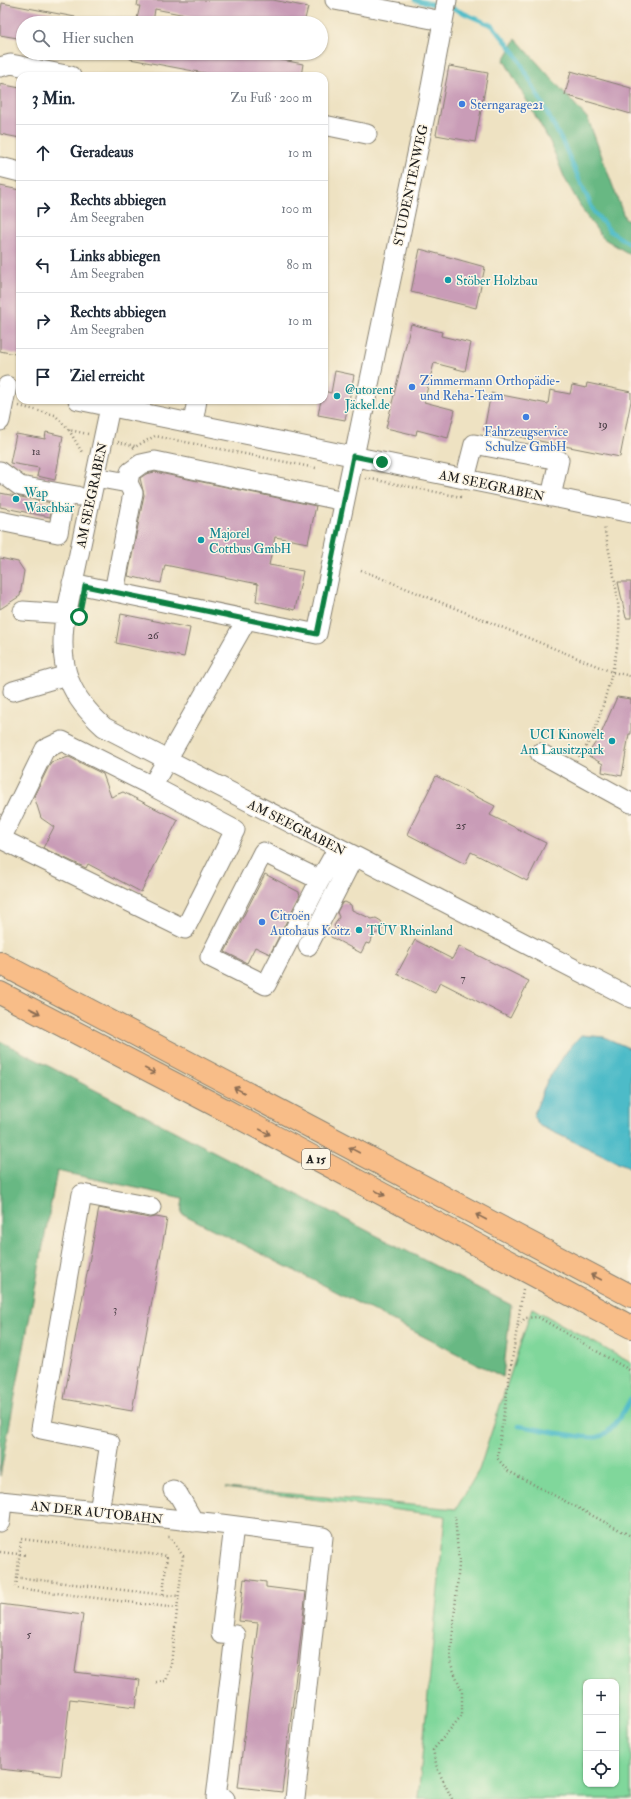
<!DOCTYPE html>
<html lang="de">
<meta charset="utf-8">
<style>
body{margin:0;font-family:"IM FELL Double Pica",serif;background:#f2f2f3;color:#1f2937}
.controls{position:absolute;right:12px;bottom:12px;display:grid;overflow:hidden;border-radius:8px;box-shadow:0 1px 3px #0004}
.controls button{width:36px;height:36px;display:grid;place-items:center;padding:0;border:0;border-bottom:1px solid #e0e1e3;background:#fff;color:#1f2937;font:20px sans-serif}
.stop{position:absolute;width:12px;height:12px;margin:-9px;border:3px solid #0b8043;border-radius:50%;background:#fff}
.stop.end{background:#0b8043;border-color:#fff;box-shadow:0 1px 4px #0008}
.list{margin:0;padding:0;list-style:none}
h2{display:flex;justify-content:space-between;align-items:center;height:52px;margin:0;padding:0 16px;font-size:17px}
h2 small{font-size:13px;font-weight:400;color:#747a83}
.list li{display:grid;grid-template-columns:26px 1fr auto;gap:12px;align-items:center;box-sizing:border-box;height:56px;padding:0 16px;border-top:1px solid #e0e1e3}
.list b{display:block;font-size:15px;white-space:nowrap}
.list p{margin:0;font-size:13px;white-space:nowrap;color:#747a83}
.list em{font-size:13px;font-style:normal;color:#747a83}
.icon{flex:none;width:22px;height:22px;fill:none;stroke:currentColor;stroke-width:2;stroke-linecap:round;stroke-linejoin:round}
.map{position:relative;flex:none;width:631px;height:1799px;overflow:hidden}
.search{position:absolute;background:#fff;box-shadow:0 1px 3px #0004;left:16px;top:16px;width:312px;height:44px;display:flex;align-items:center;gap:10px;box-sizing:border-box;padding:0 14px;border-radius:22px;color:#747a83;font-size:15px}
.panel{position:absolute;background:#fff;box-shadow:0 1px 3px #0004;left:16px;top:72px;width:312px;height:332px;border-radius:12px}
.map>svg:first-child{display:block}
</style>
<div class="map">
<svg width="631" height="1799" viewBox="0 0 631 1799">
<rect width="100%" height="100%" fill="#fcf5e5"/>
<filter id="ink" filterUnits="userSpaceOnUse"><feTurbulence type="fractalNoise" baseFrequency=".025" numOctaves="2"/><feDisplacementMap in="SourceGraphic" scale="8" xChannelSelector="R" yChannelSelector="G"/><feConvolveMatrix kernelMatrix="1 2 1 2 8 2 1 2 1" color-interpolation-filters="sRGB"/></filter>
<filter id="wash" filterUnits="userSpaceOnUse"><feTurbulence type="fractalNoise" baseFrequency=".012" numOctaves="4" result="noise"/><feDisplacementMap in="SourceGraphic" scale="16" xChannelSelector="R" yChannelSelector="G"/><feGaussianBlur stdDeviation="0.9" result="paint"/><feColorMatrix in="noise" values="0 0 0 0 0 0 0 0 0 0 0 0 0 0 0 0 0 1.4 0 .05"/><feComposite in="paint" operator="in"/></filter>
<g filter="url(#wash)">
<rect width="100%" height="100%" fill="#eee2c2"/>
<path fill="#80d79b" stroke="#4e7a5c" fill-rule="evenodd" d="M 532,1308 L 631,1363 L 631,1799 L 418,1799 L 445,1516 L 225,1488 L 456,1509 L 479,1470 ZM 586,1682 L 616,1682 L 616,1784 L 586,1784 Z"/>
<path fill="#68b883" stroke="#426a50" d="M 516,39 L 588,119 L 625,219 L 631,222 L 631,255 L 603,238 L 585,214 L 565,179 L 550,142 L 504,60 Z
M 0,1041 L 511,1305 L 503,1377 L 181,1213 L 183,1198 L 57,1171 L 0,1476 Z"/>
<path fill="#4ebbc8" stroke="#356c72" d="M 581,1035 L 604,1037 L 631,1049 L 631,1168 L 540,1126 L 533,1116 L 547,1081 L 567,1051 Z"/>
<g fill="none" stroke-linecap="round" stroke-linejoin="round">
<path stroke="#4ebbc8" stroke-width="4.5" d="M 415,0 L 441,6
M 450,7 L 493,26 L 516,54 L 562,141 L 594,212 L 610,231 L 631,245
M 519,1426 C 536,1428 585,1440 598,1437 C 612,1434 625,1409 631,1398"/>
</g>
<g id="blocks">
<path fill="#c99cb7" d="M 138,0 L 273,0 L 308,7 L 304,23 L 226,23 L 155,9 L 153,23 L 136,23 L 140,6 L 137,6 Z
M 2,3 L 75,17 L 75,23 L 23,23 L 23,39 L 0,35 L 0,16 Z
M 130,53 L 246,53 L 303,64 L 301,76 L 220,76 L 130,59 Z
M 449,66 L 488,73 L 475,142 L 436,135 Z
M 571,71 L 631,88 L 631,114 L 565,95 Z
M 0,84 L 20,88 L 20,138 L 0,134 Z
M 0,186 L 20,190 L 20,355 L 0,351 Z
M 420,249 L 485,267 L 476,308 L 411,292 Z
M 411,324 L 442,332 L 441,336 L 471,343 L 465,371 L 434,363 L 424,402 L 455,410 L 448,438 L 417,430 L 416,435 L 386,428 Z
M 335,371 L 354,375 L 345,420 L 318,415 L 321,400 L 324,400 L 324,391 L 331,393 Z
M 587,383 L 631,392 L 631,401 L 620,457 L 484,430 L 491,393 L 548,404 L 550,390 L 570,394 L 572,385 L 586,388 Z
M 46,432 L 63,436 L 55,480 L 37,476 L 39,468 L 10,463 L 16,434 L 45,439 Z
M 155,472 L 316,506 L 308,543 L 275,537 L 269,565 L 303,571 L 295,610 L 256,601 L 258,584 L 165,565 L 161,583 L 128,576 L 144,495 L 140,478 L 146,474 Z
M 0,493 L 52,503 L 50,517 L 0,507 Z
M 0,558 L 18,562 L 24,571 L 20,596 L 0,609 Z
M 618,582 L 631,582 L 631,618 L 626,618 Z
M 121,614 L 190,628 L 184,657 L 116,643 Z
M 617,697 L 631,699 L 631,734 L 629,734 L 622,776 L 602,772 L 603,764 L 587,755 L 600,736 Z
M 69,757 L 103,774 L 111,797 L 123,792 L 178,820 L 141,892 L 88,864 L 86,868 L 43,848 L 54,827 L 41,818 L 34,796 L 51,762 Z
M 436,776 L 495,806 L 490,815 L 546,843 L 527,881 L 471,852 L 465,864 L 407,834 Z
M 265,874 L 299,892 L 300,895 L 270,954 L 255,947 L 247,963 L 225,952 Z
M 345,902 L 351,905 L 352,910 L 372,919 L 376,918 L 381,921 L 384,926 L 381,932 L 374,934 L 369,944 L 366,943 L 361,953 L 331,937 L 336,928 L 334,926 L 339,917 L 337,912 L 342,903 Z
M 415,940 L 452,959 L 459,946 L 529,981 L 510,1018 L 440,982 L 435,993 L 397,974 Z
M 99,1208 L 149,1218 L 156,1217 L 167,1219 L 132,1411 L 64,1399 Z
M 244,1579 L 266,1582 L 266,1587 L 306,1592 L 282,1792 L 238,1787 L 258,1623 L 239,1621 Z
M 0,1604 L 83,1615 L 75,1672 L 140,1680 L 136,1707 L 70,1699 L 61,1776 L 0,1769 Z"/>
</g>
</g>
<g filter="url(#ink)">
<use href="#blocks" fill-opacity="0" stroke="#857f6f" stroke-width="1"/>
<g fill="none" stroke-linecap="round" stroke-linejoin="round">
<g stroke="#857f6f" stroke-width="21">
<path id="minor" d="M 335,0 L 442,21
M 0,67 L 11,64 L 71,76
M 324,125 L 367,134
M 0,167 L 20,172
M 78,400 L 631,513
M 110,407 L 64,625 C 59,670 71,697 104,727 L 631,998
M 0,421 L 7,386
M 193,423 L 197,400
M 0,471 L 20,486 L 77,496
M 95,477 L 128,483 L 130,472 L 141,464 L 155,461 L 344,501
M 465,479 L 474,444 L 559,460 L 551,497
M 0,521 L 58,533 L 65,494
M 72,583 L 317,634 L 431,87 L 447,0
M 114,592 L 133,493 L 128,483
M 23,611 L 66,614
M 13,691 L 67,675
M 540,753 L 631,803
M 152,786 L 62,741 L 45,749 L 1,839 L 185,929 L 235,830 L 152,786 L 247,619
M 320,880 L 263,852 L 210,957 L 266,985 L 320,880 L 338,848
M 308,946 L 354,856
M 173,1490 L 178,1494 L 194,1522
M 0,1501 L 221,1524 L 323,1537 L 295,1799
M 99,1512 L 110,1443 L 41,1429 L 82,1194 L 151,1207
M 0,1522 L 2,1501
M 225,1799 L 216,1798 L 235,1635 L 221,1634 L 234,1526"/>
</g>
<g stroke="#857f6f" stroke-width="24">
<path id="highway" d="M 0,963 L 631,1296
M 0,993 L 225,1110 L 631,1327"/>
</g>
<path stroke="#857f6f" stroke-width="2.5" stroke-dasharray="1 3" stroke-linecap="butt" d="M 19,406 L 55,415 L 69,430 L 88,434
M 69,430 L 83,454
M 118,442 L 135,446
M 133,448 L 155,436 L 316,468
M 366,478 L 461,497
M 361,570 L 612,672 L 631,676
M 579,757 C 593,739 599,719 605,698 C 611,677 617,655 619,632 C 621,599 610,559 604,526
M 523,1289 L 497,1458 L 508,1471 L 631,1536
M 518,1326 L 525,1318 L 538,1317 L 631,1371
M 0,1552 L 27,1555
M 17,1578 L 16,1588 L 176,1608
M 163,1594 L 167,1556 L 21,1539 L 17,1578 L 24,1578 L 156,1594 L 178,1596
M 156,1682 L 166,1681 L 171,1664 L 183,1556 L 170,1537 L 168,1537
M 452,1799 L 437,1768 L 433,1750 L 462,1715 L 462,1691 L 450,1662 L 459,1565 L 455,1516"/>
<use href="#minor" stroke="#fff" stroke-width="19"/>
<use href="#highway" stroke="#f8bd88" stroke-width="22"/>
</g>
<defs><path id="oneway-shaft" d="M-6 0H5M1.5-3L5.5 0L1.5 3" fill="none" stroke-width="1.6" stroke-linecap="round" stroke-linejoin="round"/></defs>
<g stroke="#8a6c52">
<use href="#oneway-shaft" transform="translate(35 1011) rotate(27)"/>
<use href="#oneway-shaft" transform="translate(150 1071) rotate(27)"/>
<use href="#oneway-shaft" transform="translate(239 1090) rotate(-152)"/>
<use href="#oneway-shaft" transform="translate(265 1132) rotate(28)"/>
<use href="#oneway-shaft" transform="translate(354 1150) rotate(-152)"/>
<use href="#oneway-shaft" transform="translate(380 1193) rotate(28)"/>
<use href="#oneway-shaft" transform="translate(481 1217) rotate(-152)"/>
<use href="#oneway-shaft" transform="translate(596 1277) rotate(-152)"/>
</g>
</g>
<g fill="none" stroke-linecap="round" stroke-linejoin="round" filter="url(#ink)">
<path stroke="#0b8043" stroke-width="5" d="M 79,617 L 85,586 L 317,634 L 353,456 L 382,462"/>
</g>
<g fill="#3f7fe0" stroke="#fcf5e5" stroke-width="1.5">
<circle cx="462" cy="104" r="4"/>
<circle cx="412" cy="387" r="4"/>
<circle cx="526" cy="417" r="4"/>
<circle cx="262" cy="922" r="4"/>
</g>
<g fill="#0f9aa8" stroke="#fcf5e5" stroke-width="1.5">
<circle cx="448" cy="280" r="4"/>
<circle cx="337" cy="396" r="4"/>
<circle cx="16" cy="499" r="4"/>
<circle cx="201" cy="540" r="4"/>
<circle cx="612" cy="741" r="4"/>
<circle cx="359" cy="930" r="4"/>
</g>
<g text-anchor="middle" stroke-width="3" stroke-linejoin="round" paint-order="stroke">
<g font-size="11" fill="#473c43">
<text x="603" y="428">19</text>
<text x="36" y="455">1a</text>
<text x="153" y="639">26</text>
<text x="461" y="829">25</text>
<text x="463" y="982">7</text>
<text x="115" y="1313">3</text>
<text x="29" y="1638">5</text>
</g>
<rect fill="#fcf5e5" stroke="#5f5d58" stroke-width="1" x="302" y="1149" width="28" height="20" rx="3"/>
<g font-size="12" font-weight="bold" fill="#1c1c1c">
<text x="316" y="1163">A 15</text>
</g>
<g font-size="13" fill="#366cbe" stroke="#fcf5e5" text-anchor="start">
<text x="470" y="109">Sterngarage21</text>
<text x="420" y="385">Zimmermann Orthopädie-<tspan x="420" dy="15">und Reha-Team</tspan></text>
<text x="526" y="436" text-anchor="middle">Fahrzeugservice<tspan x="526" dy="15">Schulze GmbH</tspan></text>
<text x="270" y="920">Citroën<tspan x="270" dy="15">Autohaus Koitz</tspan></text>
</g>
<g font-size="13" fill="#1c1c1c" stroke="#fcf5e5">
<text transform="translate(410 185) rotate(-78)" y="5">STUDENTENWEG</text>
<text transform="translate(492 485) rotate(12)" y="5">AM SEEGRABEN</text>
<text transform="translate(91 495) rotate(-78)" y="5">AM SEEGRABEN</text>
<text transform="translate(297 827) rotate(27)" y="5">AM SEEGRABEN</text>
<text transform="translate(97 1512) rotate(6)" y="5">AN DER AUTOBAHN</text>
</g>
<g font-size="13" fill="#0d838f" stroke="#fcf5e5" text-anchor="start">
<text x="456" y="285">Stöber Holzbau</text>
<text x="345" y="394">@utorent<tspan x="345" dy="15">Jäckel.de</tspan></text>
<text x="24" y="497">Wap<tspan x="24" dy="15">Waschbär</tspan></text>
<text x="209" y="538">Majorel<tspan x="209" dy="15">Cottbus GmbH</tspan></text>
<text x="604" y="739" text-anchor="end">UCI Kinowelt<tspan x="604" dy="15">Am Lausitzpark</tspan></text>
<text x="367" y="935">TÜV Rheinland</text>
</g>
</g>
</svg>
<div class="controls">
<button>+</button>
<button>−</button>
<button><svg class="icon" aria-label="locate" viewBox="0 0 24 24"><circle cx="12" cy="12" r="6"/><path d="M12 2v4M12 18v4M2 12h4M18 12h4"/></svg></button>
</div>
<div class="stop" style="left:79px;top:617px"></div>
<div class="stop end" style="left:382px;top:462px"></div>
<div class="search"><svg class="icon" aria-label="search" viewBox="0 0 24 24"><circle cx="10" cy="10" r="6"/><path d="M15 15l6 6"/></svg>Hier suchen</div>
<section class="panel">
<h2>3 Min.<small>Zu Fuß · 200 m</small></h2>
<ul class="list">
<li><svg class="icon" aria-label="ahead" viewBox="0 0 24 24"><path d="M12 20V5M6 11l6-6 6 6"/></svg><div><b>Geradeaus</b></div><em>10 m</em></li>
<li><svg class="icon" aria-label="right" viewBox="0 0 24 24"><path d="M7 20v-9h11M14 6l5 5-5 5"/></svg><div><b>Rechts abbiegen</b><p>Am Seegraben</p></div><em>100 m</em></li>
<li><svg class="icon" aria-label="left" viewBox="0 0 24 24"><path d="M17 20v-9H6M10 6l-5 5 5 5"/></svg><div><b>Links abbiegen</b><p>Am Seegraben</p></div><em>80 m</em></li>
<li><svg class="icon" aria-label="right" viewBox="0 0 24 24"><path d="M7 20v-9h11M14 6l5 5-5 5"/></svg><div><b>Rechts abbiegen</b><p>Am Seegraben</p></div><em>10 m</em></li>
<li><svg class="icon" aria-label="arrive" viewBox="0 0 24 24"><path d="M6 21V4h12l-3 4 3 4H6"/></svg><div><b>Ziel erreicht</b></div></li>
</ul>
</section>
</div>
